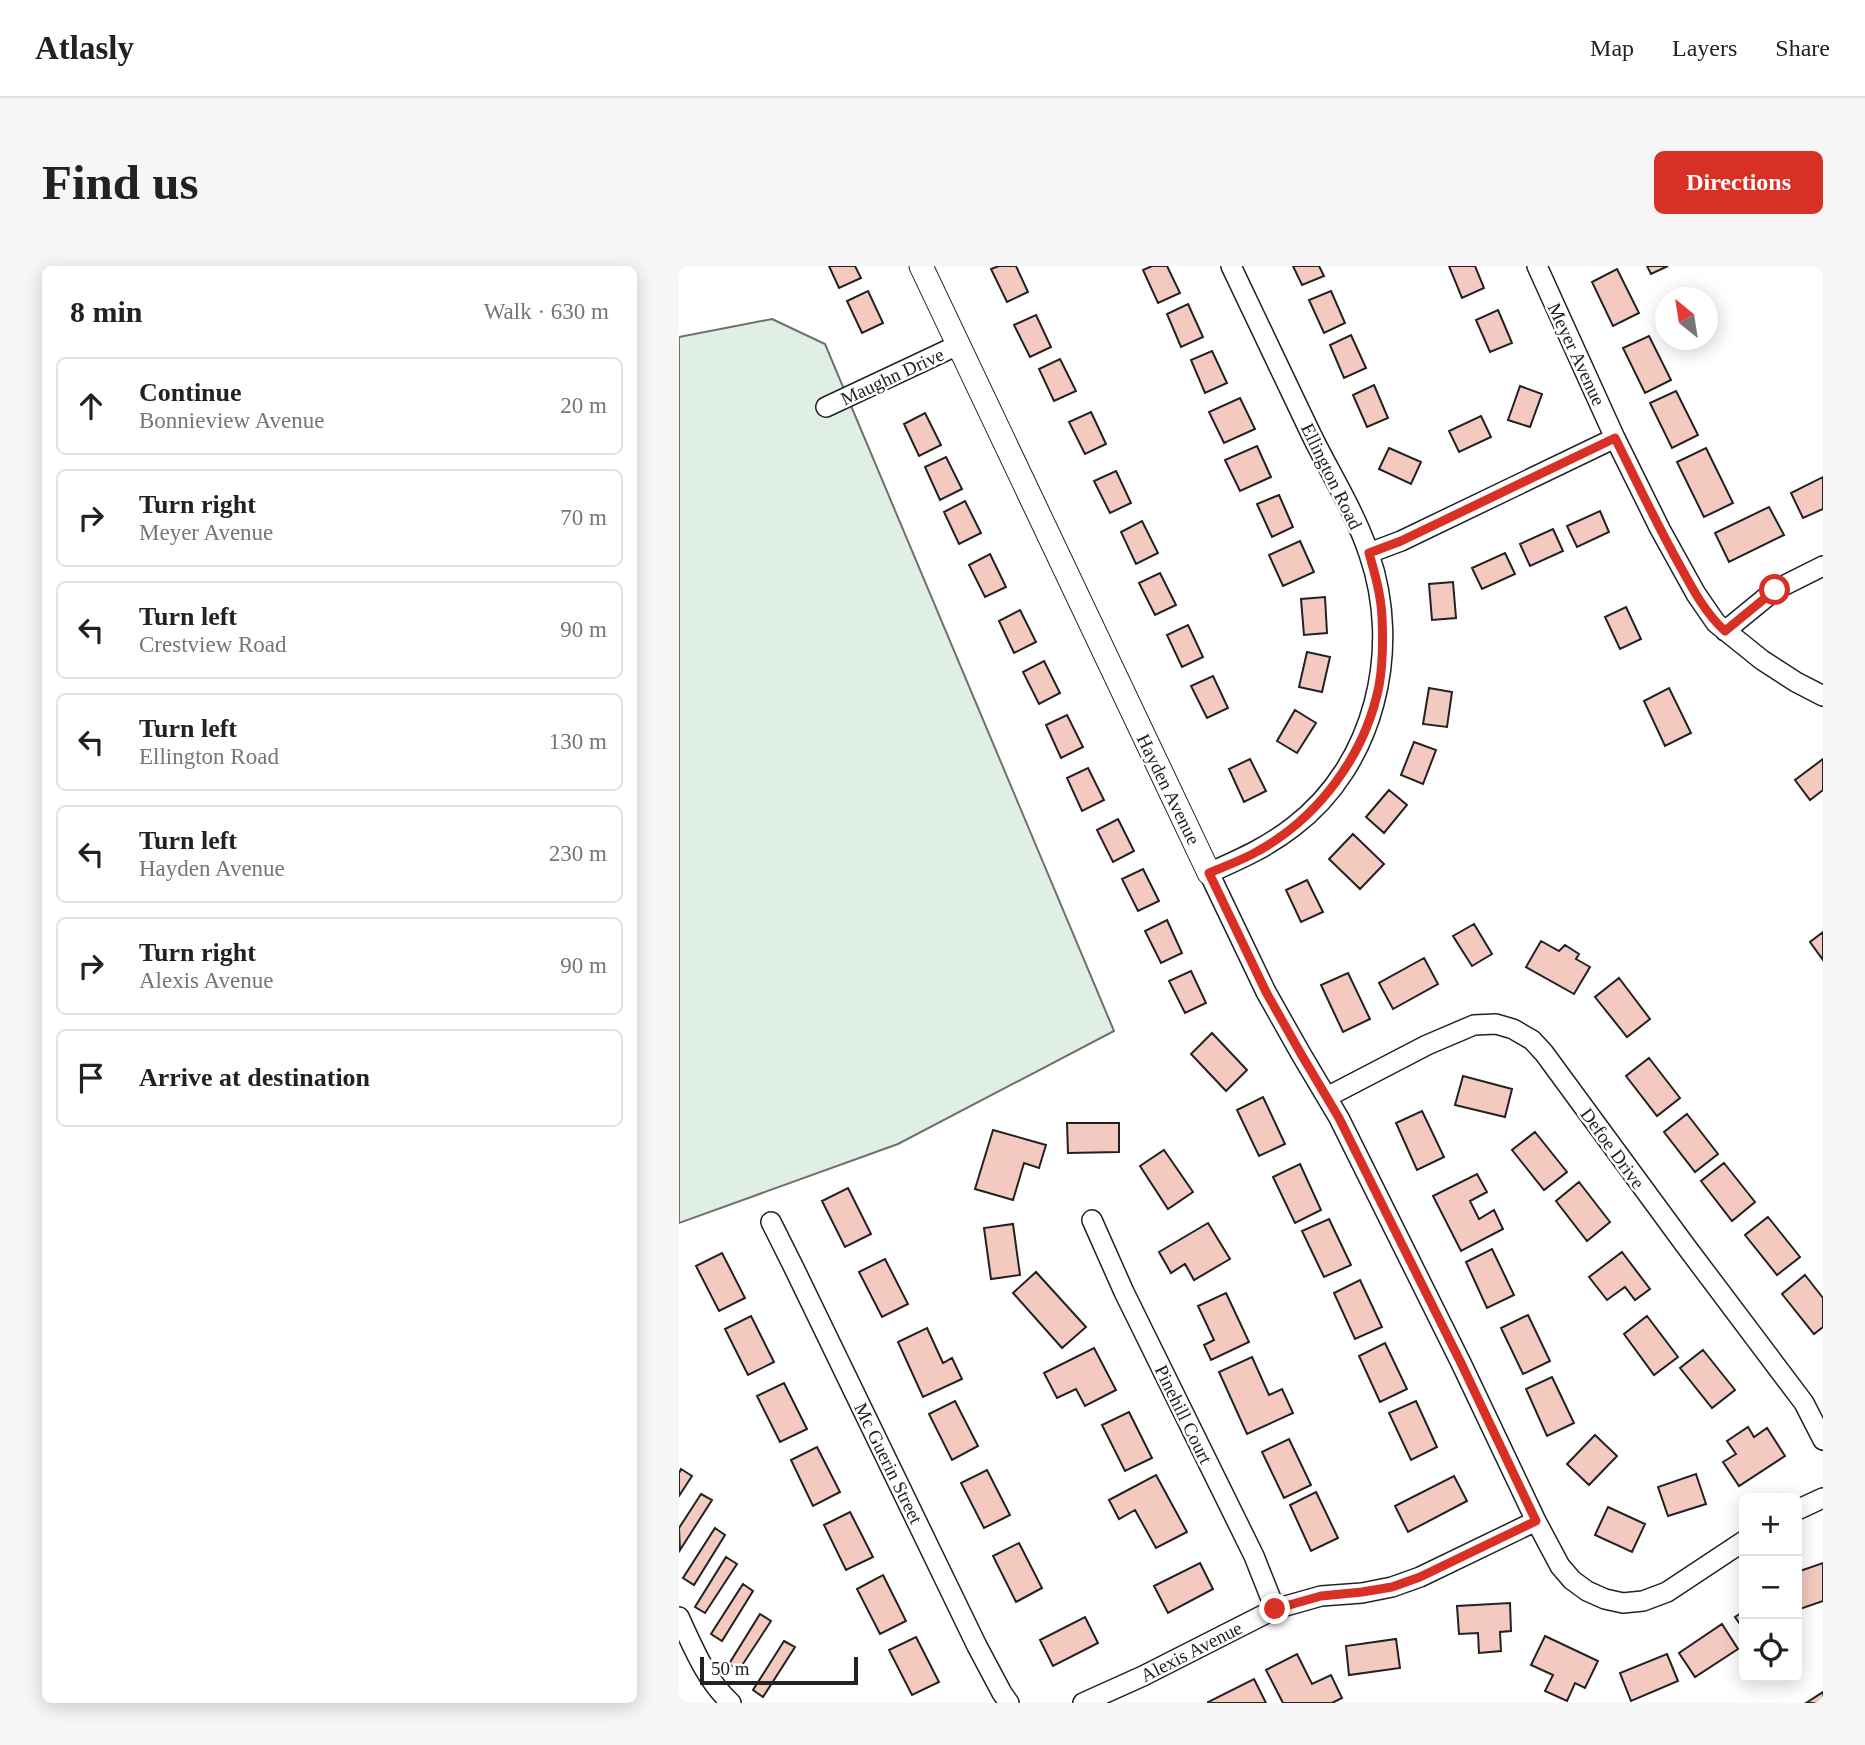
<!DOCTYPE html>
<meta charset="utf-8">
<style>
body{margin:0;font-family:"Times New Roman",serif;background:#f6f6f6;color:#222}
.controls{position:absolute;right:21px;bottom:21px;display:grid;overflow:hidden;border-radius:10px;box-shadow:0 4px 18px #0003}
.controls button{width:63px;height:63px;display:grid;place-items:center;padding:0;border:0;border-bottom:2px solid #e0e0e0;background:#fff;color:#222;font:35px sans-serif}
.compass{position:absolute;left:976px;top:21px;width:63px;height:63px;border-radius:50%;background:#fff;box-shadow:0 4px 18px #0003;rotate:330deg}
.scale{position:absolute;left:21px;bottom:18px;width:158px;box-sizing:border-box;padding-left:7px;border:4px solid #222;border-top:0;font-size:19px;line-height:24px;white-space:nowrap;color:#222;-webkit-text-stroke:5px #fff;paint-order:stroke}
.stop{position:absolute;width:21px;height:21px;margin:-16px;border:5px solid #d93025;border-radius:50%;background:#fff}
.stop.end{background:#d93025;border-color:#fff;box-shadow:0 2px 7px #0008}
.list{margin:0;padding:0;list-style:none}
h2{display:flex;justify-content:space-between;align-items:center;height:91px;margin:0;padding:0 28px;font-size:30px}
h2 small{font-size:23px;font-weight:400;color:#767676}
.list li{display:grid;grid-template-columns:46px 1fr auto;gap:21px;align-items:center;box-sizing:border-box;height:98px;margin:0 14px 14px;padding:0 14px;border:2px solid #e0e0e0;border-radius:10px}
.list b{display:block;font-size:26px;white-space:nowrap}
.list p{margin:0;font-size:23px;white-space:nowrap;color:#767676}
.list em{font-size:23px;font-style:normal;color:#767676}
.icon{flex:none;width:38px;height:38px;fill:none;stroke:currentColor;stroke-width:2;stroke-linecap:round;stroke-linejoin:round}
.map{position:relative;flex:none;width:1144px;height:1437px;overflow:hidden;border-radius:10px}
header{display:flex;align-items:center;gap:42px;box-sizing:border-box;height:98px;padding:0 35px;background:#fff;border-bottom:2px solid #e0e0e0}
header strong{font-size:33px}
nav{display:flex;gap:38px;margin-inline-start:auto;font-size:24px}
.intro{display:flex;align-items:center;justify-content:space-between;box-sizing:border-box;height:168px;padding:0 42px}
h1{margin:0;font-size:49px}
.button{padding:18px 32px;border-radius:10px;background:#d93025;color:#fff;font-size:24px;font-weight:700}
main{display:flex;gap:42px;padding:0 42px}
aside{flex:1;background:#fff;border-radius:10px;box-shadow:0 4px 18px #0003}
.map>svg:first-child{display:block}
</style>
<header>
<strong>Atlasly</strong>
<nav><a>Map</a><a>Layers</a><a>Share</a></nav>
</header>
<div class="intro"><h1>Find us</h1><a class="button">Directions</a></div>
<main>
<aside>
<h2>8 min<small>Walk · 630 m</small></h2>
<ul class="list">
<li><svg class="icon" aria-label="ahead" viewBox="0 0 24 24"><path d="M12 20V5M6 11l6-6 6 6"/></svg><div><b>Continue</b><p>Bonnieview Avenue</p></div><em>20 m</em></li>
<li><svg class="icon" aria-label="right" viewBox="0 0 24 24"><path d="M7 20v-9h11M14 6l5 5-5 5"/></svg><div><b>Turn right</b><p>Meyer Avenue</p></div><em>70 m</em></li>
<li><svg class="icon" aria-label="left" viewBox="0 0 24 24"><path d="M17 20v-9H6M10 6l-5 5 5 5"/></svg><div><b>Turn left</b><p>Crestview Road</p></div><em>90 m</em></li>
<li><svg class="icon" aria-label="left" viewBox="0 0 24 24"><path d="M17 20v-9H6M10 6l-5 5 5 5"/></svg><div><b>Turn left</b><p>Ellington Road</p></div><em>130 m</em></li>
<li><svg class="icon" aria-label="left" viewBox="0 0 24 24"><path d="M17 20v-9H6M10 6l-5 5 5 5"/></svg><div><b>Turn left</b><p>Hayden Avenue</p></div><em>230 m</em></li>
<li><svg class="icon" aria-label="right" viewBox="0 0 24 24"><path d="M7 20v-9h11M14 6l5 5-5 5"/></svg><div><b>Turn right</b><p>Alexis Avenue</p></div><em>90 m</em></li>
<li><svg class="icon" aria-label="arrive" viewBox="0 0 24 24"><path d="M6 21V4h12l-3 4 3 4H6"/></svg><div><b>Arrive at destination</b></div></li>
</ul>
</aside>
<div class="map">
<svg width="1144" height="1437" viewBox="0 0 1144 1437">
<rect width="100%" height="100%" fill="#fff"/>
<path fill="#e0efe3" stroke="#6f6f6f" stroke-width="2" d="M 93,53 L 146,78 L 435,765 L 219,878 L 0,957 L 0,71 Z"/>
<path fill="#f3c9c0" stroke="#222" stroke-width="2" d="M 150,0 L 176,0 L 182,12 L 160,22 Z
M 320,0 L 337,0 L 349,26 L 328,36 L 312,3 Z
M 473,0 L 488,0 L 501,27 L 479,37 L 464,4 Z
M 614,0 L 640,0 L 645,10 L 623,19 Z
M 770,0 L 796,0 L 805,22 L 783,32 Z
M 968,0 L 989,0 L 972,8 Z
M 938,3 L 960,47 L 934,60 L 913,16 Z
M 189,25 L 204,57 L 183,67 L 168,35 Z
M 652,25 L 666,57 L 645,67 L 630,34 Z
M 509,38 L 524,71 L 502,81 L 488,48 Z
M 819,44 L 833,77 L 811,86 L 797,54 Z
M 357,49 L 372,81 L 351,91 L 335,59 Z
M 672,69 L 687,102 L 665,112 L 651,79 Z
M 970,70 L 992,114 L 966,127 L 944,82 Z
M 533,85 L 548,117 L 526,127 L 512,94 Z
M 381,93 L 397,125 L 375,135 L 360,103 Z
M 695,119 L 709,152 L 688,161 L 674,129 Z
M 841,120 L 863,128 L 851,161 L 829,154 Z
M 997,125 L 1019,169 L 993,182 L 971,137 Z
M 561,132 L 576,163 L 545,177 L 530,146 Z
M 412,146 L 427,178 L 406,188 L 390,156 Z
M 246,147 L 262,179 L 240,190 L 225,158 Z
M 802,150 L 812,171 L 780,186 L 770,165 Z
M 578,180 L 592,211 L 561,225 L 546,194 Z
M 710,182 L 742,196 L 732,218 L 700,203 Z
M 1027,182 L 1054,237 L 1025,251 L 998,196 Z
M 267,191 L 283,223 L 261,234 L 246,201 Z
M 437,205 L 452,237 L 431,247 L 415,215 Z
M 1144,211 L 1144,243 L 1124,252 L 1112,227 Z
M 600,229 L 614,261 L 593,271 L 578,238 Z
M 286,235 L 302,267 L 280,278 L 265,246 Z
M 1090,241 L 1105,269 L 1050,296 L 1036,267 Z
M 921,245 L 930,266 L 898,281 L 888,260 Z
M 463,255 L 479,287 L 457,298 L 442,266 Z
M 874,263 L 884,285 L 851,300 L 841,278 Z
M 621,275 L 635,306 L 604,320 L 590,289 Z
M 826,287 L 836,308 L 803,323 L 793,302 Z
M 311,288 L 327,321 L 306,331 L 290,299 Z
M 481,307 L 497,339 L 476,349 L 460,317 Z
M 774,316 L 777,352 L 753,354 L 750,318 Z
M 646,331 L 648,367 L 625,369 L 622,333 Z
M 947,341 L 962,373 L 941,383 L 926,351 Z
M 341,344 L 357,376 L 335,387 L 320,355 Z
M 509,359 L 524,391 L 503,401 L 488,369 Z
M 628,386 L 651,391 L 643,426 L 620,421 Z
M 365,395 L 381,427 L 360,438 L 344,406 Z
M 534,410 L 549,442 L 528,452 L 512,420 Z
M 750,422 L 773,426 L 768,461 L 744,458 Z
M 990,422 L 1012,467 L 986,480 L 965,435 Z
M 616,444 L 637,457 L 618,487 L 598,475 Z
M 388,449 L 404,481 L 382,492 L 367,459 Z
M 735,476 L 757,484 L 744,518 L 722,509 Z
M 571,493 L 587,525 L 565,536 L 550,503 Z
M 1144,493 L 1144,524 L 1131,534 L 1116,514 Z
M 409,502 L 425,534 L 403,545 L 388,512 Z
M 710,524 L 728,539 L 705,567 L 687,551 Z
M 439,553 L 455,585 L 434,596 L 418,564 Z
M 674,568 L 705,598 L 681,623 L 650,593 Z
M 464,603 L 480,635 L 459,645 L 443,613 Z
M 628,614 L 644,646 L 622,656 L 607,624 Z
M 488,654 L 503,687 L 482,697 L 466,665 Z
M 795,658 L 813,688 L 793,700 L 774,670 Z
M 1144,666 L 1144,694 L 1131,676 Z
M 862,675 L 880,685 L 886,679 L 900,688 L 897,693 L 911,701 L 895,728 L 847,701 Z
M 745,692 L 759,718 L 714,743 L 700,717 Z
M 512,705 L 527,737 L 506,747 L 490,715 Z
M 669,707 L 691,753 L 664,766 L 642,719 Z
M 940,712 L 971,753 L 948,771 L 916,731 Z
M 533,767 L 568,804 L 547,825 L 512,788 Z
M 970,792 L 1001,832 L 978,850 L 947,810 Z
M 784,810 L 833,823 L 826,851 L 776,839 Z
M 584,831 L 606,878 L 580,890 L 558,844 Z
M 743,845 L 765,891 L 738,904 L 717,857 Z
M 1008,848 L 1039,888 L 1016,906 L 985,866 Z
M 388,857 L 440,857 L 440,886 L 389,887 Z
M 314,864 L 367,879 L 360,902 L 345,897 L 334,934 L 296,923 Z
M 856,866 L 888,906 L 865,924 L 833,884 Z
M 485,884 L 514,926 L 489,943 L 461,900 Z
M 1045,897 L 1076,936 L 1053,955 L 1022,915 Z
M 621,898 L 642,944 L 616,957 L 594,911 Z
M 798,908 L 808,926 L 791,935 L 800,953 L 815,944 L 824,963 L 782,985 L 754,930 Z
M 900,916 L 931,956 L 908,975 L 877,935 Z
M 169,922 L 192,968 L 166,981 L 143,935 Z
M 1089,951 L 1121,991 L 1098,1009 L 1066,969 Z
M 650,953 L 672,999 L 645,1011 L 623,965 Z
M 529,957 L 551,993 L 515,1014 L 506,998 L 492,1007 L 480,986 Z
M 334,958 L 341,1009 L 312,1013 L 305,962 Z
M 813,983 L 835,1029 L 808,1042 L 787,996 Z
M 943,986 L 971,1023 L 956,1034 L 946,1021 L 928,1034 L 910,1011 Z
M 43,987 L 66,1032 L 40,1045 L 17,1000 Z
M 206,993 L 229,1038 L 203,1051 L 180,1006 Z
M 357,1006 L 407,1061 L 383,1082 L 334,1027 Z
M 1126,1009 L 1144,1032 L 1144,1061 L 1135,1068 L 1103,1028 Z
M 681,1014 L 703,1061 L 676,1073 L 655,1027 Z
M 547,1027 L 570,1076 L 532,1094 L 525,1079 L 535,1074 L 519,1040 Z
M 849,1049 L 871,1095 L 844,1108 L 822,1062 Z
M 72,1050 L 95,1096 L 69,1109 L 46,1063 Z
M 968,1050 L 999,1091 L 975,1109 L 945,1068 Z
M 248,1062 L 264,1097 L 273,1092 L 283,1113 L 244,1131 L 219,1076 Z
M 706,1077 L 728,1123 L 701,1136 L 680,1090 Z
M 415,1082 L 437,1124 L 406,1140 L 397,1123 L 378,1132 L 365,1107 Z
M 1024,1084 L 1056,1124 L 1033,1142 L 1001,1102 Z
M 573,1091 L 590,1129 L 603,1123 L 614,1147 L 568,1168 L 540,1106 Z
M 873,1111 L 895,1157 L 868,1170 L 847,1123 Z
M 105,1117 L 128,1163 L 101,1176 L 78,1130 Z
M 276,1135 L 299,1180 L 273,1194 L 250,1148 Z
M 737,1135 L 758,1181 L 732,1194 L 710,1147 Z
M 450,1146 L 473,1192 L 446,1205 L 423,1159 Z
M 1069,1161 L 1075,1171 L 1088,1162 L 1106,1190 L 1060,1220 L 1044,1196 L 1057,1188 L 1048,1175 Z
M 916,1169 L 938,1190 L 910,1219 L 888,1198 Z
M 610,1173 L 632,1219 L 605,1232 L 583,1186 Z
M 138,1181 L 161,1226 L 134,1240 L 112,1194 Z
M 2,1203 L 13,1210 L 0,1230 L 0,1207 Z
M 308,1204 L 331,1249 L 305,1262 L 282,1217 Z
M 1017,1208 L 1027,1238 L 989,1250 L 979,1221 Z
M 477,1209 L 508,1266 L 477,1282 L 456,1244 L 440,1253 L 430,1234 Z
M 775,1210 L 788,1235 L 729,1266 L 716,1240 Z
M 637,1226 L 659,1272 L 632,1285 L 611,1239 Z
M 22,1228 L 33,1234 L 1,1284 L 0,1262 Z
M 929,1241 L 966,1258 L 953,1286 L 916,1269 Z
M 171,1246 L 194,1291 L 167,1304 L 145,1259 Z
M 36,1262 L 46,1269 L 15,1319 L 4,1312 Z
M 340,1277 L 363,1322 L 337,1336 L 314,1290 Z
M 47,1291 L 58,1298 L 26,1347 L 16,1341 Z
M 521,1297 L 534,1323 L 489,1347 L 475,1320 Z
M 1144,1297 L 1144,1335 L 1121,1343 L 1118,1332 L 1118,1306 Z
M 204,1309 L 227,1355 L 201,1368 L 178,1323 Z
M 64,1318 L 74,1325 L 43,1375 L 32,1368 Z
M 831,1337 L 832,1365 L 821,1366 L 822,1385 L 800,1387 L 799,1367 L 780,1368 L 778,1340 Z
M 1065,1345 L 1065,1364 L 1056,1351 Z
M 81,1348 L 92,1355 L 60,1404 L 50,1398 Z
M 406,1351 L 419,1377 L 374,1400 L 361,1374 Z
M 1043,1358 L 1059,1383 L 1016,1411 L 1000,1387 Z
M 866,1370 L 919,1395 L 906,1422 L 896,1417 L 888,1435 L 866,1425 L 874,1409 L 852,1399 Z
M 237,1371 L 260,1416 L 233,1429 L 210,1384 Z
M 717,1373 L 721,1402 L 670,1409 L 667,1380 Z
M 105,1375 L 116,1381 L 84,1431 L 74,1424 Z
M 618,1388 L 633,1418 L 652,1409 L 663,1432 L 653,1437 L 604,1437 L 587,1404 Z
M 988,1388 L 999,1415 L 952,1435 L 941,1407 Z
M 575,1413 L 587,1437 L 529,1437 L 529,1436 Z
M 1144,1426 L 1144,1437 L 1127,1437 Z"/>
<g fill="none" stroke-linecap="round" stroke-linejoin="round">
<g stroke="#222" stroke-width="22">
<path id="minor" d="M 552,0 C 579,56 605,112 632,168 C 651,207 676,246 690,288 C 723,383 696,499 614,561 C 587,582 561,593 530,607 L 587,726 L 622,788 L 660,852 L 782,1097 L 857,1255 L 881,1300 L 893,1314 L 908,1325 L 926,1333 L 944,1337 L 964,1335 L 988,1326 L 1065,1275
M 858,0 L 936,172 L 981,263 L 1017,328 L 1037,357 L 1083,394 L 1117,416 L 1144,430
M 147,141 L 279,79
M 690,287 L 722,275 L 936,172
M 1046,365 L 1096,324 L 1144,300
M 648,831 L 748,779 L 795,759 L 817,758 L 834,763 L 853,774 L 865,787 L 1006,979 L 1125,1137 L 1144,1174
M 413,954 L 445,1026 L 575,1290 L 596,1343
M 92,956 L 116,1004 L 298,1380 L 323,1427 L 330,1437
M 1118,1244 L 1144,1232
M 0,1351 C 14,1381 27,1414 52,1437
M 404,1437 L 464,1410 L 596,1343 L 642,1330 L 683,1327 L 713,1321 L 741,1311 L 857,1255"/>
</g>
<g stroke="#222" stroke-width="25">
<path id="tertiary" d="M 242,0 L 530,607"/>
</g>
<use href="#minor" stroke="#fff" stroke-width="19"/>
<use href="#tertiary" stroke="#fff" stroke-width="23"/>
</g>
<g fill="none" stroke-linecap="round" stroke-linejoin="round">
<path stroke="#d93025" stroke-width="9" d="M 596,1343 L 642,1330 L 683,1326 L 713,1321 L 741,1311 L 857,1255 L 782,1097 L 660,852 L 622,788 L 587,726 L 530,607 C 546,600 564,594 579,585 C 640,551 686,489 700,420 C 704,398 704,373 703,351 C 702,329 696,308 690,287 L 722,275 L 936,172 C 957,214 977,257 1000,298 C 1013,322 1026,347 1046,365 L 1096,324"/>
</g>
<g text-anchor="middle" stroke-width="5" stroke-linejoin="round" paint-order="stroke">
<g font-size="19" fill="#222" stroke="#fff">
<text transform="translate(898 88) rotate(65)" y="7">Meyer Avenue</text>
<text transform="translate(213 110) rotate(-25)" y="7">Maughn Drive</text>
<text transform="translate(653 210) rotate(64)" y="7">Ellington Road</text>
<text transform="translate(490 523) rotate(64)" y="7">Hayden Avenue</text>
<text transform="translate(934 882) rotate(54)" y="7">Defoe Drive</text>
<text transform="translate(505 1148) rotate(64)" y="7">Pinehill Court</text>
<text transform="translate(210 1197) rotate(64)" y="7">Mc Guerin Street</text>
<text transform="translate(512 1385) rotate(-27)" y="7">Alexis Avenue</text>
</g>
</g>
</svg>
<div class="controls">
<button>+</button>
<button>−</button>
<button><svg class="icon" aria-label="locate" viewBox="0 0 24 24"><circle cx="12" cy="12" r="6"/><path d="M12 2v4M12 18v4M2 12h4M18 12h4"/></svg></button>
</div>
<svg class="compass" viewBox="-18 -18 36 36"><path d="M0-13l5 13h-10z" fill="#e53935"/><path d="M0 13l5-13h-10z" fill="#767676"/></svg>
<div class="scale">50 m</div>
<div class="stop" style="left:1096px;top:324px"></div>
<div class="stop end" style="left:596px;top:1343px"></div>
</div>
</main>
